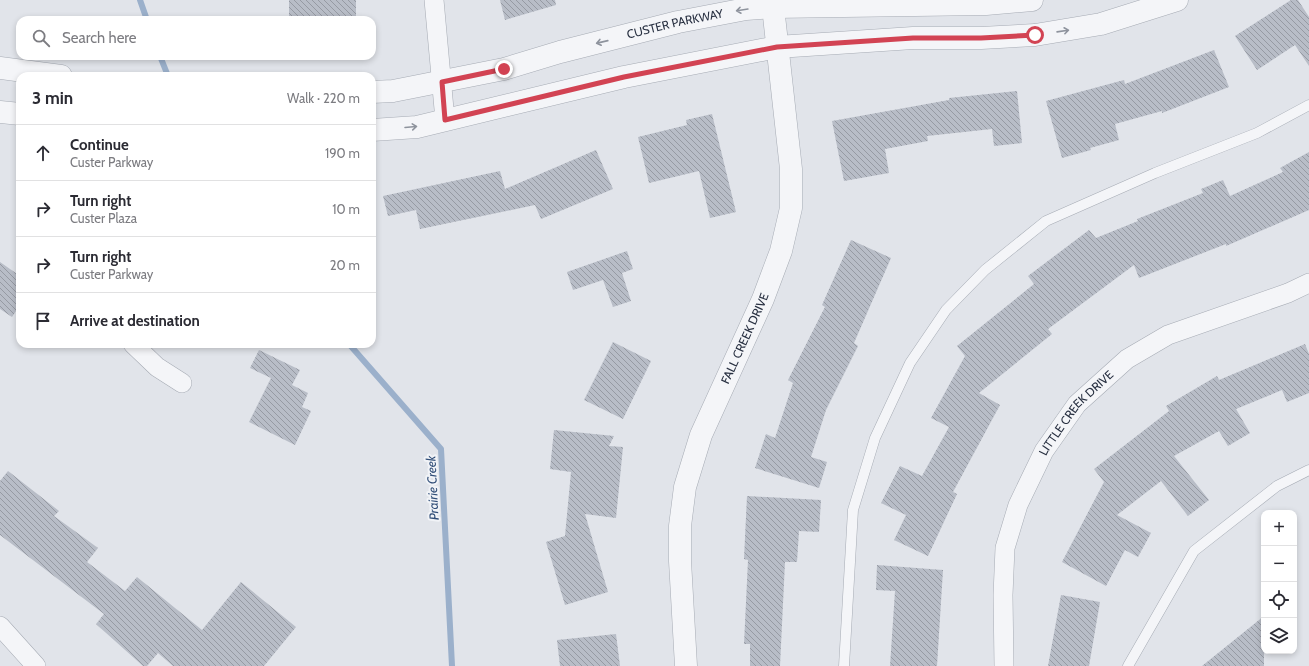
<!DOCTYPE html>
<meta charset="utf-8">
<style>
body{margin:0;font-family:Cabin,sans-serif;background:#f2f2f3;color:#2b2b33}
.controls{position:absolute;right:12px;bottom:12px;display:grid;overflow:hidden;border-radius:8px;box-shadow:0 2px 6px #0003}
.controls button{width:36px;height:36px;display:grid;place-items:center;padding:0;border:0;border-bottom:1px solid #e1e1e2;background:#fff;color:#2b2b33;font:20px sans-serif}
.stop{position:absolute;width:12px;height:12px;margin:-9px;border:3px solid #d24353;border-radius:50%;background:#fff}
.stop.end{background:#d24353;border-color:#fff;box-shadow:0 1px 4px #0008}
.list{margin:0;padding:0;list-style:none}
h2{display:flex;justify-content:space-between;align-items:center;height:52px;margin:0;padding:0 16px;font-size:17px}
h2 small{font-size:13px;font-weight:400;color:#7c7c81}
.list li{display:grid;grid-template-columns:26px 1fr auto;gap:12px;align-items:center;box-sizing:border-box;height:56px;padding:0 16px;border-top:1px solid #e1e1e2}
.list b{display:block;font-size:15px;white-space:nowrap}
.list p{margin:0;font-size:13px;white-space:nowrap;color:#7c7c81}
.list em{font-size:13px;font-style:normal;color:#7c7c81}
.icon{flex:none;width:22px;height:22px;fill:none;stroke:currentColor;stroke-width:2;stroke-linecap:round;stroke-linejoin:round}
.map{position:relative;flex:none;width:1309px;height:666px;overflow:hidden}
.search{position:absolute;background:#fff;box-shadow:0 2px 6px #0003;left:16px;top:16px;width:360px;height:44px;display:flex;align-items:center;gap:10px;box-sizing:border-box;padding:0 14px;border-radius:12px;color:#7c7c81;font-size:15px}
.panel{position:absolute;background:#fff;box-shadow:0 2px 6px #0003;left:16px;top:72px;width:360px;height:276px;border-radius:12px}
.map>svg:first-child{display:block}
</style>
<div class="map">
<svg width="1309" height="666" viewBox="0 0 1309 666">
<defs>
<pattern id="building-back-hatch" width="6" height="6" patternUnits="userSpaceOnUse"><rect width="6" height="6" fill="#b8bdc7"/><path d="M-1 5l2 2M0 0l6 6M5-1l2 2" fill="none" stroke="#969aa3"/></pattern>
</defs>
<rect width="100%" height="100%" fill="#e1e4ea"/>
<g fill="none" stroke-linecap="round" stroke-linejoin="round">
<path stroke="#9bb0cb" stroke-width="6" d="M 140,0 L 147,20
M 160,56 L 168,76
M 349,344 L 441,449 L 452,666"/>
</g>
<path fill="url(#building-back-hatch)" d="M 289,0 L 356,0 L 356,20 L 289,20 Z
M 500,0 L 555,0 L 556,5 L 505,20 Z
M 1291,0 L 1298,0 L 1309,17 L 1309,66 L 1295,45 L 1257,70 L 1235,36 Z
M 1214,50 L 1229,87 L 1162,113 L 1162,111 L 1115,124 L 1119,140 L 1090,148 L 1091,150 L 1062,158 L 1046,101 L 1124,80 L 1125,84 Z
M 1017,91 L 1022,143 L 994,146 L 992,129 L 927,136 L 928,141 L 885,149 L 889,173 L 844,181 L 832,121 L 949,100 L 949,98 Z
M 712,114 L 736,212 L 710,218 L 699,171 L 649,183 L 638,137 L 687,125 L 686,120 Z
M 596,150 L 613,189 L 541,219 L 535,205 L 420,229 L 416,210 L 388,216 L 383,196 L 500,171 L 505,189 Z
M 1309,152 L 1309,210 L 1226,246 L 1226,244 L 1139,278 L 1134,265 L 1048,329 L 1052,334 L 979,393 L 1000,405 L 953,492 L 957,494 L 928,556 L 894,540 L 906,515 L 881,503 L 900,466 L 922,476 L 949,427 L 931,418 L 965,356 L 957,346 L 1034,284 L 1028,276 L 1089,230 L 1096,238 L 1138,221 L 1137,219 L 1203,193 L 1201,189 L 1223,180 L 1230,196 L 1283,172 L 1280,168 Z
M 851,240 L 891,258 L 854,343 L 858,346 L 826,410 L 811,457 L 827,462 L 819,488 L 755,468 L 766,434 L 775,438 L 793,383 L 788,380 L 825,307 L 822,305 Z
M 627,251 L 633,269 L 622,273 L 631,301 L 613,307 L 603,280 L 573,290 L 567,272 Z
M 0,262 L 20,276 L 20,305 L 12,317 L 0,309 Z
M 613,342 L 651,361 L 623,419 L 584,400 Z
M 1305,344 L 1309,354 L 1309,393 L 1287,402 L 1282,390 L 1236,409 L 1250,433 L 1228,446 L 1219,431 L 1174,456 L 1209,500 L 1188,516 L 1161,481 L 1117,515 L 1151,533 L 1138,557 L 1125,550 L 1106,586 L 1062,562 L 1104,482 L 1094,469 L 1169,411 L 1166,406 L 1217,376 L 1219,380 Z
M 259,350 L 300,370 L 292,385 L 308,393 L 302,407 L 311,411 L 295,445 L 249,422 L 271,378 L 250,368 Z
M 554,430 L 614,436 L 609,446 L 623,447 L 616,518 L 585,514 L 608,592 L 565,605 L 546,542 L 565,536 L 571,472 L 550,469 Z
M 8,471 L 59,511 L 54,516 L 98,548 L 87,562 L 125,591 L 137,577 L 202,630 L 241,582 L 296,627 L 264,666 L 173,666 L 158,653 L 147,666 L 143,666 L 96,624 L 104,614 L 0,535 L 0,481 Z
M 747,496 L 821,500 L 819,532 L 799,531 L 797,562 L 785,562 L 780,666 L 750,666 L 750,644 L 744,644 L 748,560 L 744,559 Z
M 877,565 L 943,570 L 937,666 L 890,666 L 895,591 L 876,590 Z
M 1061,595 L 1100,602 L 1089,666 L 1048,666 Z
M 1264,616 L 1264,666 L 1202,666 Z
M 616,634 L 620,666 L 560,666 L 557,640 Z"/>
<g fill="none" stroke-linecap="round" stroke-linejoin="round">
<g stroke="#a6abb4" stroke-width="11">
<path id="service" d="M 844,666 L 853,510 L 875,438 L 910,363 L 946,310 L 985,270 L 1046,221 L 1155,173 L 1257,133 L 1309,105
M 1128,666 L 1194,551 L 1277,486 L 1309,470"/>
</g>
<g stroke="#a6abb4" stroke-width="20">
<g id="minor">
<path d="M 434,0 L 445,120"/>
<path d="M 133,344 L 157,367 L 182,383"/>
<path d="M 0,626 L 36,666"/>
<path id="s1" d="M 1004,666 L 1003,595 L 1005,548 L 1018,505 L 1044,451 L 1077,404 L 1127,359 L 1168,335 L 1288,293 L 1309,283"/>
</g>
</g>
<g stroke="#a6abb4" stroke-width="23">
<g id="tertiary">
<path d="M 0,68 L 61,76"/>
<path id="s2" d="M 372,92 L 393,91 L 504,69 L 560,52 L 678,22 L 746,9 L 773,7 L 986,4 L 1032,0"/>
<path d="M 0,112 L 20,114"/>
<path d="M 372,130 L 417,127 L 624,77 L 777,47 L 913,38 L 981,38 L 1035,35 L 1101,24 L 1177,0"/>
<path id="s3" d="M 686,666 L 680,561 L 680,526 L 685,487 L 701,435 L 763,299 L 781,251 L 791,208 L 791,169 L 773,7"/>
</g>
</g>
<use href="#service" stroke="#f4f5f8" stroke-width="10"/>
<use href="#minor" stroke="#f4f5f8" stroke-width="19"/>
<use href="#tertiary" stroke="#f4f5f8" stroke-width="22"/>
</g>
<defs><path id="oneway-shaft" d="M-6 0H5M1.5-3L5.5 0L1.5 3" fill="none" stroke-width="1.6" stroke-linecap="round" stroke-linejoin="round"/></defs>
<g stroke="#8e939d">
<use href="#oneway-shaft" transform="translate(742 10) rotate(171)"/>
<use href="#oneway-shaft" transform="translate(1063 31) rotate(-8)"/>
<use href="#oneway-shaft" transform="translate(602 42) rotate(167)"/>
<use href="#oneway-shaft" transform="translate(411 127) rotate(-5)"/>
</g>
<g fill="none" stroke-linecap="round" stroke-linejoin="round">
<path stroke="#d24353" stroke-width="5" d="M 504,69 L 442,82 L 445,120 L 624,77 L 777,47 L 913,38 L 981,38 L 1035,35"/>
</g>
<g text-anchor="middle" stroke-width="4" stroke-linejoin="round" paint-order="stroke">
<g font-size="12" fill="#293142" stroke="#f1f3f7">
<text dy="4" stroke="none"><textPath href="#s2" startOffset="311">CUSTER PARKWAY</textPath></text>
<text dy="4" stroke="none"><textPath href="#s3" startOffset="340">FALL CREEK DRIVE</textPath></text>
<text dy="4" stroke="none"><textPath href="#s1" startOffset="273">LITTLE CREEK DRIVE</textPath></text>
</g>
<g font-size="13" font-style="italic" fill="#314e78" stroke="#f1f3f7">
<text transform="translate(432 488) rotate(-93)" y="5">Prairie Creek</text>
</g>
</g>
</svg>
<div class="controls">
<button>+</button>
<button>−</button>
<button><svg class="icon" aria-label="locate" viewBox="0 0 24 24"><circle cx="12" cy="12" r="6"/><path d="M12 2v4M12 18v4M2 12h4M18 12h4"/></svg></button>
<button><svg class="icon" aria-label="layers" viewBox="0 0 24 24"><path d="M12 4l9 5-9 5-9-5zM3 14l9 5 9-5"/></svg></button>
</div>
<div class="stop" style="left:1035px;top:35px"></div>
<div class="stop end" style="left:504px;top:69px"></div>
<div class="search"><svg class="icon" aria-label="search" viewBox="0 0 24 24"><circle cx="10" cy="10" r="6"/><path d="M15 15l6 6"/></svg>Search here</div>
<section class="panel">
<h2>3 min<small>Walk · 220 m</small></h2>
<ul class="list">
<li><svg class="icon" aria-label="ahead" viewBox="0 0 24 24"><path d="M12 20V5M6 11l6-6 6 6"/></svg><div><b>Continue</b><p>Custer Parkway</p></div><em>190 m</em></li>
<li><svg class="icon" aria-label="right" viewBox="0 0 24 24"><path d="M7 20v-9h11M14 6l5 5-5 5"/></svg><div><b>Turn right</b><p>Custer Plaza</p></div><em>10 m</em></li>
<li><svg class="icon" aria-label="right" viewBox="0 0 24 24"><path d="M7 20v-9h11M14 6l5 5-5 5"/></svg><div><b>Turn right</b><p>Custer Parkway</p></div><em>20 m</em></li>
<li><svg class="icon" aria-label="arrive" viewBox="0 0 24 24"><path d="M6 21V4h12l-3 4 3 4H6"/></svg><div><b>Arrive at destination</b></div></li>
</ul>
</section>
</div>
